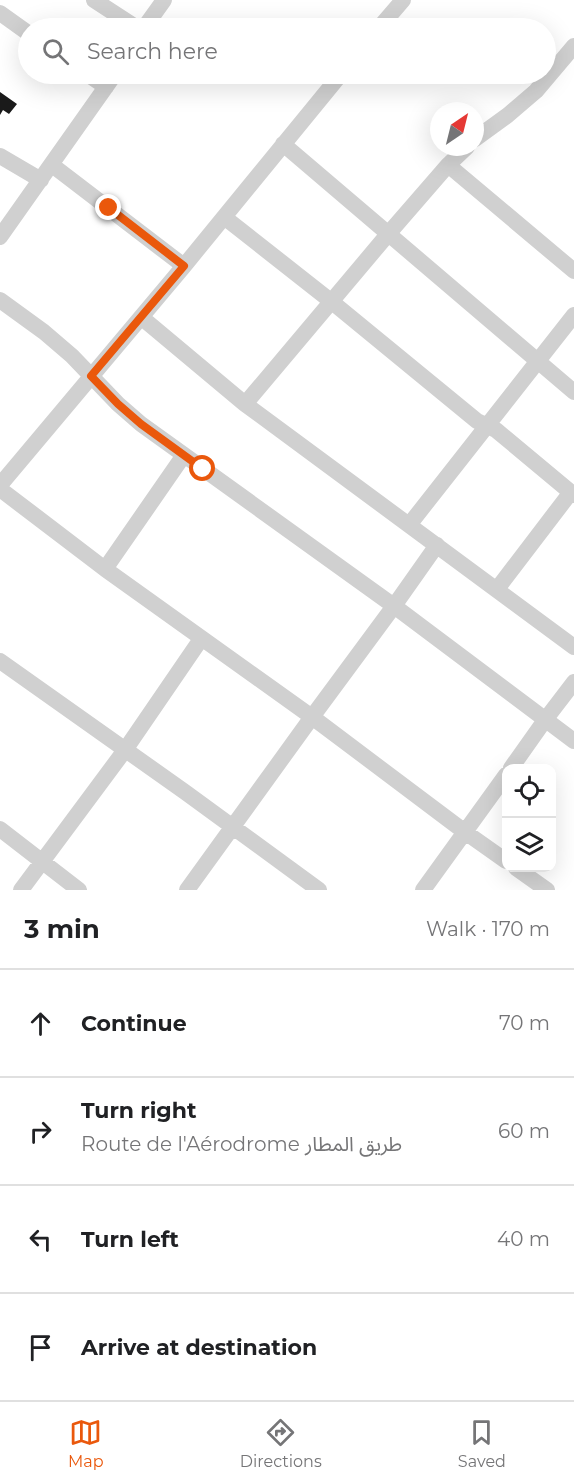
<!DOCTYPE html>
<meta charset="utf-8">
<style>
body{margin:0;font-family:Montserrat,"Noto Sans Arabic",sans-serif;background:#f2f2f2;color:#202124}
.controls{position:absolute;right:18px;bottom:18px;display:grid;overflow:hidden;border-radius:12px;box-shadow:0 6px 24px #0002}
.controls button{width:54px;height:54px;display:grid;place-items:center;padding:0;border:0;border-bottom:2px solid #e0e0e0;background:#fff;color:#202124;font:30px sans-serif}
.compass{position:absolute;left:430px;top:102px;width:54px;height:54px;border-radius:50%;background:#fff;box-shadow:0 6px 24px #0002;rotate:35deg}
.stop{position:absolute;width:18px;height:18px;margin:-14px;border:4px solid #ea580c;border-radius:50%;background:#fff}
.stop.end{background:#ea580c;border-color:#fff;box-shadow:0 2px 6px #0008}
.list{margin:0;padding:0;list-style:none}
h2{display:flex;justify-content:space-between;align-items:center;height:78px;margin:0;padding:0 24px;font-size:26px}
h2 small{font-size:20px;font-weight:400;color:#757577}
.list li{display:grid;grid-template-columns:39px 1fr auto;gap:18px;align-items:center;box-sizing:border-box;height:108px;padding:0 24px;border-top:2px solid #e0e0e0}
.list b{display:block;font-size:22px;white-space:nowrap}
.list p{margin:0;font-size:20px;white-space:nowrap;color:#757577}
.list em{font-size:20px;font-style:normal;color:#757577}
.icon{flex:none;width:33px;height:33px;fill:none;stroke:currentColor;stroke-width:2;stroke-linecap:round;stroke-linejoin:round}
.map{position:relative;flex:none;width:574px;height:890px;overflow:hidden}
.search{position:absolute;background:#fff;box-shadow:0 6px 24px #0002;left:18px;right:18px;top:18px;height:66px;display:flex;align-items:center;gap:15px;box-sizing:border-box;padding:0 21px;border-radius:33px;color:#757577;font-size:22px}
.sheet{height:510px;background:#fff}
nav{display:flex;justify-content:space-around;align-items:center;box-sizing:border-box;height:84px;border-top:2px solid #e0e0e0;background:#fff;font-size:16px;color:#757577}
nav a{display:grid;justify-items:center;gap:3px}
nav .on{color:#ea580c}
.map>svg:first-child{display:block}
</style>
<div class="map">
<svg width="574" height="890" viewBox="0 0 574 890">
<rect width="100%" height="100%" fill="#fff"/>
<path fill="#1a1a1a" d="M 0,92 L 17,104 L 9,114 L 3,110 L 0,115 Z"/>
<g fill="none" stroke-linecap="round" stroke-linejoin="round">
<path stroke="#d0d0d0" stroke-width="16" d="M 94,0 L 137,28
M 0,13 L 28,33
M 144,28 L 164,0
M 379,28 L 403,0
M 87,74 L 106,87
M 475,139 L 508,115 L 536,91 L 574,46
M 283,144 L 574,392
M 0,156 L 41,180
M 52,165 L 184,266
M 448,165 L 574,271
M 224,217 L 332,302 L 477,421 L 496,430 L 574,495
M 0,237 L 115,74
M 0,300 L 44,332 L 72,356 L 118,404 L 141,424 L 394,606 L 574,741
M 141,317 L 245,404 L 574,647
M 245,404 L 389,233 L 448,165 L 467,147
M 0,485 L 184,266 L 341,74
M 0,489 L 105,569 L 312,717 L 465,832 L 506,861
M 409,525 L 574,315
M 105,569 L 184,455
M 497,589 L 571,492
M 0,661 L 185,792 L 319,890
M 511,768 L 545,720 L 574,682
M 0,829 L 79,890
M 516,868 L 547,890
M 21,890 L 125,750 L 201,639
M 187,890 L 312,717 L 394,606 L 437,545
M 423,890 L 506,775"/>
</g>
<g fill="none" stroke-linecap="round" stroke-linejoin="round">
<path stroke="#ea580c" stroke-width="8" d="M 109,208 L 184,266 L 91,376 L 118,404 L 141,424 L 203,469"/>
</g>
</svg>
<div class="controls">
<button><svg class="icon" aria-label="locate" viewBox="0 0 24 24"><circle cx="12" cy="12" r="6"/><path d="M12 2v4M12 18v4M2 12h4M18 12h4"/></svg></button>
<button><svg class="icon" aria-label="layers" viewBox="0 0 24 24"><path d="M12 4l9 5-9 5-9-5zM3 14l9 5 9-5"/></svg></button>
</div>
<svg class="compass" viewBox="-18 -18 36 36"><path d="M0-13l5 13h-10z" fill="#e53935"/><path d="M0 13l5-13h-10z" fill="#757577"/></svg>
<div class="stop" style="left:203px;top:469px"></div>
<div class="stop end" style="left:109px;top:208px"></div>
<div class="search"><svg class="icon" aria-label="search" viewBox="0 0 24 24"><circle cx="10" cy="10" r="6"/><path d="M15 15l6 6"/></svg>Search here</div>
</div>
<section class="sheet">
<h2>3 min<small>Walk · 170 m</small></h2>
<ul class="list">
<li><svg class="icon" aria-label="ahead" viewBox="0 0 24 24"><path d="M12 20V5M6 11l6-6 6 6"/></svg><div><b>Continue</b></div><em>70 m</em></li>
<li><svg class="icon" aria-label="right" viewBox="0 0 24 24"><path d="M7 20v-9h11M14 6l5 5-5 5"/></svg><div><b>Turn right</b><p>Route de l'Aérodrome طريق المطار</p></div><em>60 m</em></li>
<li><svg class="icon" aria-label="left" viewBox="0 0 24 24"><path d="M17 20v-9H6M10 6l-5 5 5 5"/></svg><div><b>Turn left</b></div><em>40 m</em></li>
<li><svg class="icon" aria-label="arrive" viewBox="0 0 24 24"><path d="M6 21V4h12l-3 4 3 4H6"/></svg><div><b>Arrive at destination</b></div></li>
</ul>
</section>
<nav>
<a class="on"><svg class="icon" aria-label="map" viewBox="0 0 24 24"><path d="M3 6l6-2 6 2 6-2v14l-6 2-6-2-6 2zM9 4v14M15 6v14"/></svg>Map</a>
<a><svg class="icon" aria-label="directions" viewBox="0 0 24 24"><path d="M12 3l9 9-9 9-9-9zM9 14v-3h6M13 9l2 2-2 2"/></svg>Directions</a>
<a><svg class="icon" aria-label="saved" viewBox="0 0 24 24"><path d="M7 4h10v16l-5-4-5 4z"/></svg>Saved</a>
</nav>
